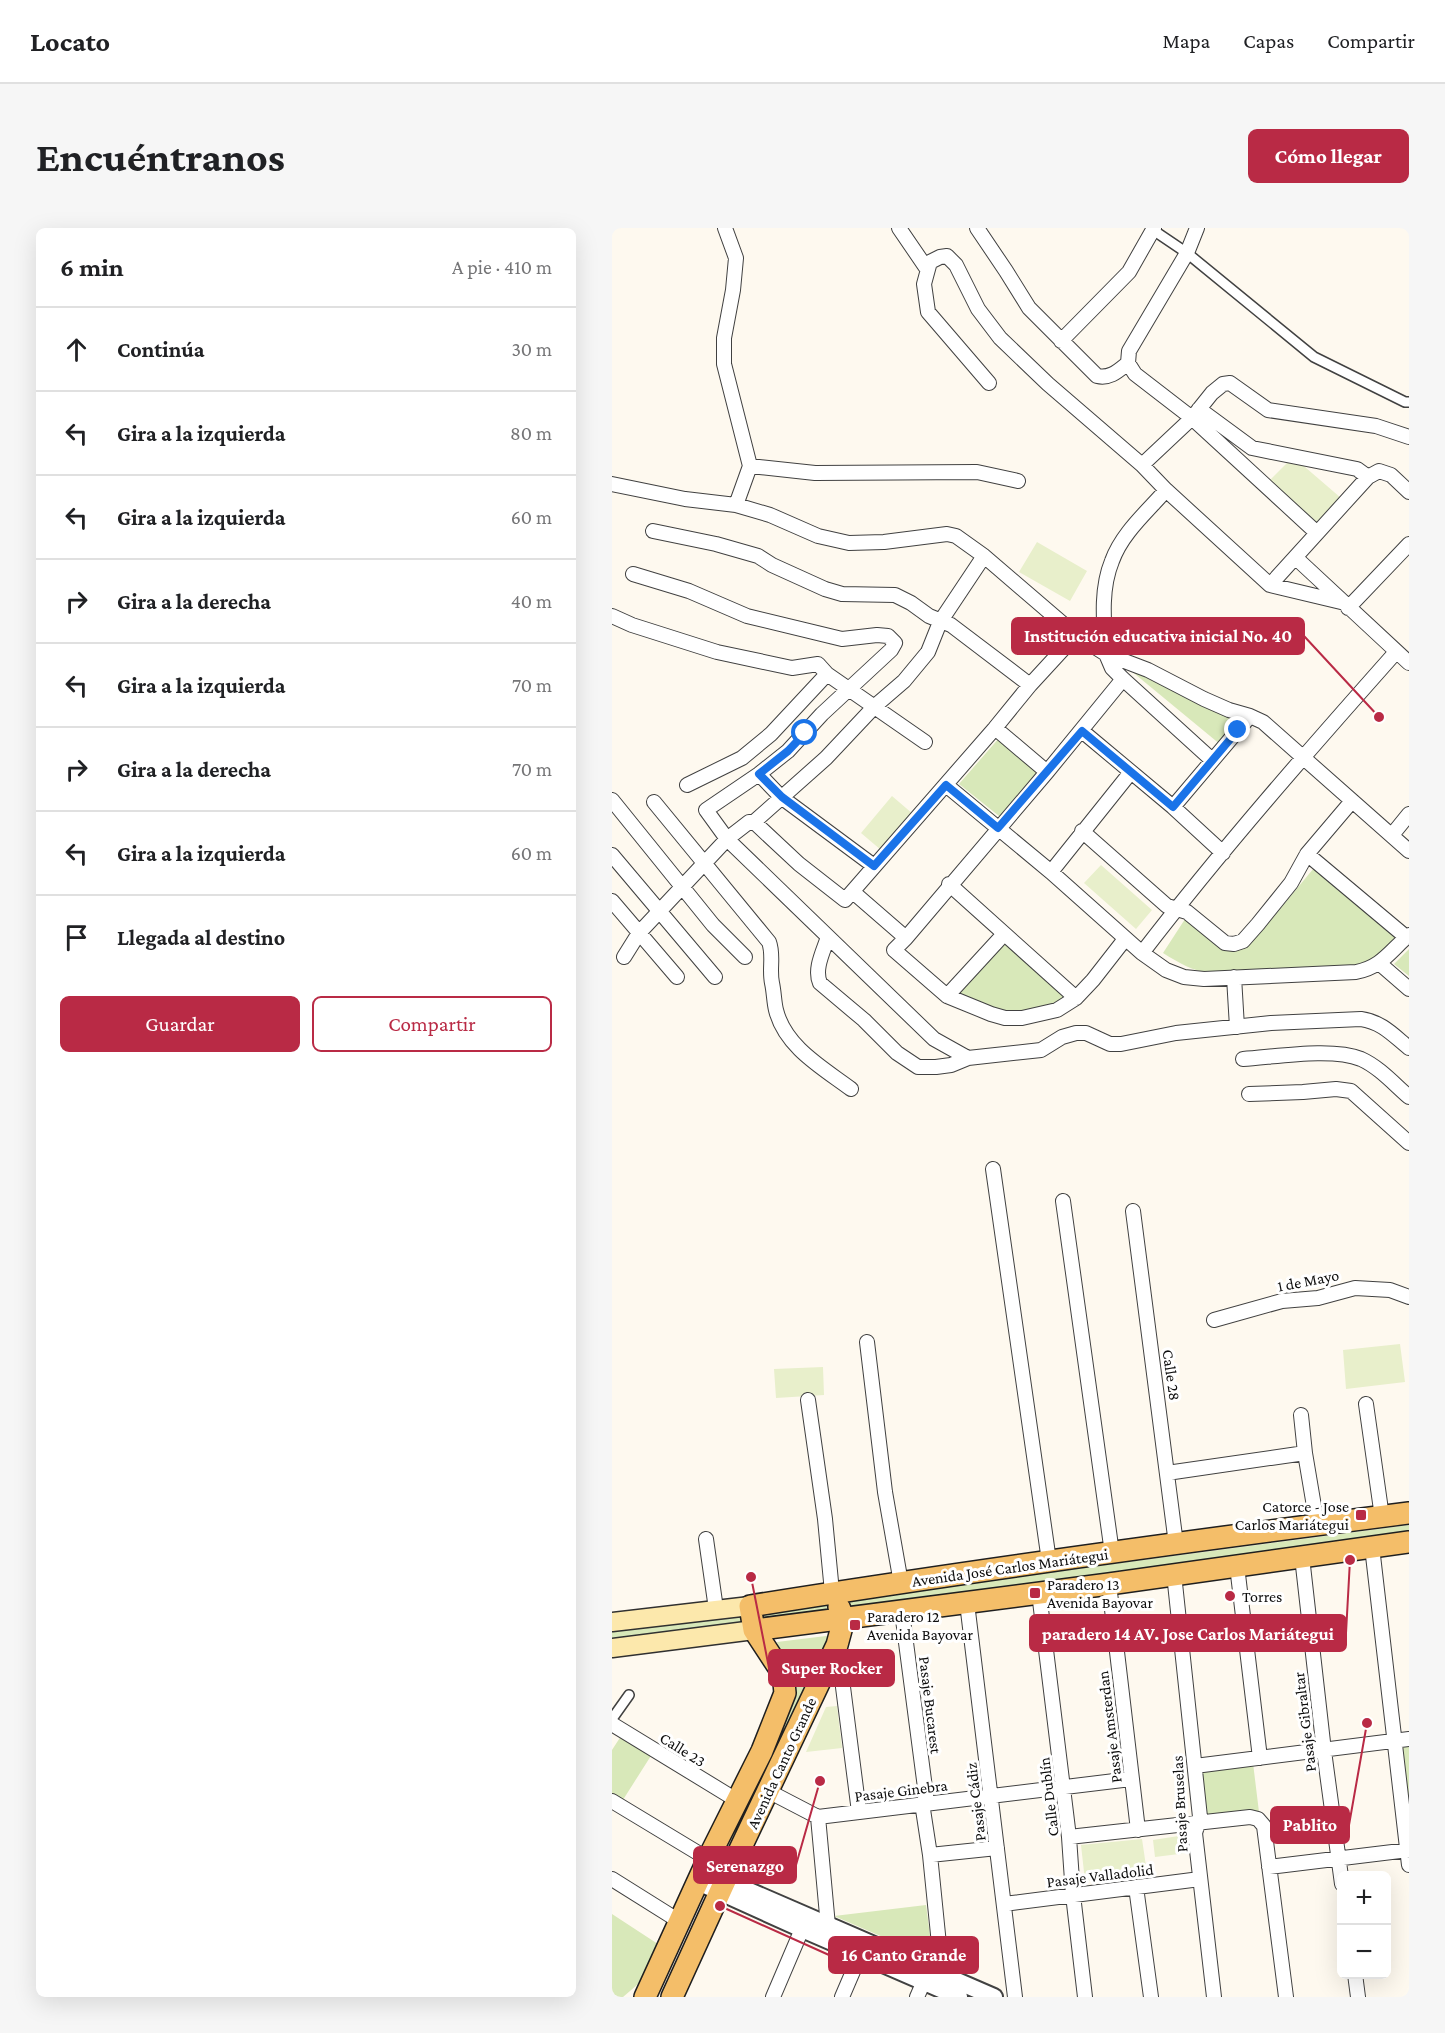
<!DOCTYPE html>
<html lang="es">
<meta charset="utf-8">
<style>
body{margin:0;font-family:"Crimson Pro",serif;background:#f6f6f6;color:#202124}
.controls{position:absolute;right:18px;bottom:18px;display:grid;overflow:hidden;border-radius:9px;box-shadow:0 6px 24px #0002}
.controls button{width:54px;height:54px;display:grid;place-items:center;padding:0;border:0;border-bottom:2px solid #e0e0e0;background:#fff;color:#202124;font:30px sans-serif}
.stop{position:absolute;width:18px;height:18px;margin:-14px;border:4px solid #1a73e8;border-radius:50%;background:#fff}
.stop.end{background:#1a73e8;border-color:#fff;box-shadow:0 2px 6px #0008}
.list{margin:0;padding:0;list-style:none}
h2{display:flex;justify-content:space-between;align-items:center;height:78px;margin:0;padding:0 24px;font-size:26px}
h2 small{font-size:20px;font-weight:400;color:#757577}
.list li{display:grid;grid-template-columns:39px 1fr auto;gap:18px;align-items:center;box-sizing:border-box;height:84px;padding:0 24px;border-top:2px solid #e0e0e0}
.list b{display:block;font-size:22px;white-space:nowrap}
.list em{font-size:20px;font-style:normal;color:#757577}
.actions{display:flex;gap:12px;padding:18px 24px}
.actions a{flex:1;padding:14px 0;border:2px solid #b92a45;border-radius:9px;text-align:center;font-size:21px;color:#b92a45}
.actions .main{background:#b92a45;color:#fff}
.icon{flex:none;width:33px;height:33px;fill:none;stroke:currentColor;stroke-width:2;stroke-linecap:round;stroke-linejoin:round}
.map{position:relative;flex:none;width:797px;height:1769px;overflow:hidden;border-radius:9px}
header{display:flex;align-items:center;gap:36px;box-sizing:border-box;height:84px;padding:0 30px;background:#fff;border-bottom:2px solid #e0e0e0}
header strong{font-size:28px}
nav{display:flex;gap:33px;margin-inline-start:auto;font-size:21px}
.intro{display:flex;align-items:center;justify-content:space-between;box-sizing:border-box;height:144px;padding:0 36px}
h1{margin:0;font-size:42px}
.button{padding:15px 27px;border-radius:9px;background:#b92a45;color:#fff;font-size:21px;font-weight:700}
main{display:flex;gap:36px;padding:0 36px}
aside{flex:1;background:#fff;border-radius:9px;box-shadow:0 6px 24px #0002}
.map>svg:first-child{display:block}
</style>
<header>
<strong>Locato</strong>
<nav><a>Mapa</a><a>Capas</a><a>Compartir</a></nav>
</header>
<div class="intro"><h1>Encuéntranos</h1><a class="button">Cómo llegar</a></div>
<main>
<aside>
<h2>6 min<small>A pie · 410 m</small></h2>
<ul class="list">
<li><svg class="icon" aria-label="ahead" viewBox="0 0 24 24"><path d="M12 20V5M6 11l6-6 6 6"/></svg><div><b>Continúa</b></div><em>30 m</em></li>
<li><svg class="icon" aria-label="left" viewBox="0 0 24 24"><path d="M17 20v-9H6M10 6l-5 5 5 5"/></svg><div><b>Gira a la izquierda</b></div><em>80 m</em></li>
<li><svg class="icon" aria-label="left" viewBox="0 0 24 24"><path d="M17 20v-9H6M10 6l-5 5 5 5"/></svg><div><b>Gira a la izquierda</b></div><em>60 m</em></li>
<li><svg class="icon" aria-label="right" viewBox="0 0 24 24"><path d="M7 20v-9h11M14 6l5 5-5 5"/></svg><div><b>Gira a la derecha</b></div><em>40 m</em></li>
<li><svg class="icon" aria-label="left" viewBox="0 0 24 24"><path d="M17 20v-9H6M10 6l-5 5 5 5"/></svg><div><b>Gira a la izquierda</b></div><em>70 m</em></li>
<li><svg class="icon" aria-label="right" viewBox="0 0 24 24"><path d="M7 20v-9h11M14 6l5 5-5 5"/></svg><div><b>Gira a la derecha</b></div><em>70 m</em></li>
<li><svg class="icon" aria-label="left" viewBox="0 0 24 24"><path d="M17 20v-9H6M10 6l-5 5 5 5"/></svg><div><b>Gira a la izquierda</b></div><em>60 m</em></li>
<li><svg class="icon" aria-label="arrive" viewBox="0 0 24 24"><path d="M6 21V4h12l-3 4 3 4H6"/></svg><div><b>Llegada al destino</b></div></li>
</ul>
<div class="actions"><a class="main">Guardar</a><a>Compartir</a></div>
</aside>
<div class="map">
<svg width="797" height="1769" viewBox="0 0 797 1769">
<rect width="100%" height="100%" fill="#fef9ef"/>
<path fill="#d8e8b9" d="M 512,437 L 642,490 L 615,522 Z
M 388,509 L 431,545 L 392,592 L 347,556 Z
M 702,640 L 786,709 L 760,736 L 600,746 C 581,743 567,735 551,725 L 575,688 L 581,691 L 617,722 L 628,722 L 651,701 Z
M 391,709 L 458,768 C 441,775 423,784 404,786 C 384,787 362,776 344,770 Z
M 797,721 L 797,748 L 782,736 Z
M 797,1297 L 797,1310 L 240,1388 L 235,1371 Z
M 211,1374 L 215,1379 L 214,1384 L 151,1393 L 150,1387 L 153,1382 Z
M 125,1386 L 130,1390 L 130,1395 L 0,1415 L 0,1400 Z
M 222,1407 L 111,1643 L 102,1638 L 180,1464 L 165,1414 Z
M 11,1505 L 42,1523 L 9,1575 L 0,1569 L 0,1522 Z
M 797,1514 L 797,1598 L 788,1515 Z
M 641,1535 L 647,1584 L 589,1591 L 584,1541 Z
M 314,1677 L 319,1715 L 316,1720 L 308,1725 L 222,1688 Z
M 0,1686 L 52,1720 L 25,1757 L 11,1769 L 0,1769 Z"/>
<path fill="#e8efcb" d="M 679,231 L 686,233 L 729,270 L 705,298 L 657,253 Z
M 425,314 L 475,343 L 458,373 L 407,344 Z
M 280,568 L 301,586 L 269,622 L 249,605 Z
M 489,637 L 540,682 L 524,701 L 472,655 Z
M 788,1116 L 793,1154 L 734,1161 L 731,1122 Z
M 211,1139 L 212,1167 L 164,1170 L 162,1141 Z
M 225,1478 L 230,1520 L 194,1524 L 214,1479 Z
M 573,1607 L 575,1625 L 543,1629 L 541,1612 Z
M 530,1611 L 535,1645 L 473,1653 L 469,1617 Z"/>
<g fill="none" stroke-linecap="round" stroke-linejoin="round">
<g stroke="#414141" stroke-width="12">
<path id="pedestrian" d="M 541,2 L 575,25 L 702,129 L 793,174 L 797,174
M 0,1491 L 17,1467"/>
</g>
<g stroke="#414141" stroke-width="16">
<path id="minor" d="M 113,0 L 124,30 L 121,62 L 112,110 L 112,136 L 138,238 L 124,277
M 287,0 L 315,41
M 365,0 L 394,43 L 417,80 L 485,148 C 498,151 506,143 516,135
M 585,0 L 575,25 L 517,123 L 516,135 L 523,146 L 580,190 L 705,305
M 449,113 L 517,44 L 542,0
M 377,155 L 316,84 L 312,56 L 318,34 L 328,29 L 335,28 L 344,37 L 366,81 L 388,110 L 436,156 L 530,237 L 554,262 L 658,357 L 729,374
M 587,181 L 640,220 L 745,241 L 756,249
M 530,237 L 580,190 L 600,165 L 611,156 L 618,155 L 656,182 L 764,198 L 797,209
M 138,238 L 203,245 L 365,244 L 406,253
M 0,256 L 73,271 L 124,277 L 158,287 L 206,308 L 237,315 L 272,314 L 335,306 L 344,308 L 372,328 L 464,407 L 494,426 L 500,440 L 511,451 L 600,532
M 554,262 C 535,284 510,305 500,333 C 488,362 492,396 494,426 L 536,442 L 592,471 L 617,482 L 638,488 L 651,494 L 797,623
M 41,303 L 104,316 L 146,328 L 160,337 L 213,361 L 230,366 L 283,367 L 299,375 L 317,388 L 339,397 L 418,457
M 684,330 L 797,435
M 21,346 L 77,363 L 135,388 L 230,411 L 265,407 L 276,408 L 283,415 L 279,422 L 210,486 L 176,523 L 147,546 L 94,582 L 115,611 L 322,811 L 356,830
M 658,357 L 756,249 L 767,243 L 779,247 L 797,264
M 736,380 L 797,316
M 0,388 L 20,397 L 105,424 L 180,440 L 206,436 L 215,446 L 313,514
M 383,500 L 435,544
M 470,503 L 561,579 L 611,625
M 147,546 L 169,569 L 262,638
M 75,557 L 130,530 L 159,506 L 215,446
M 334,557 L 439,644 L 530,725 L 554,742 L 572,749 L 592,751 L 744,744 C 770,739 778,723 797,707
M 0,572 L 101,697 L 133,729
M 42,574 L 157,714 C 162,727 157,741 160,755 C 162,764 162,774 164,782 C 173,819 211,840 239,861
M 561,579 L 638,488
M 142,594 L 187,636 L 233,672 L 383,500 L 418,457 L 464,407
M 470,603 L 555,678 L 575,684 L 613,715 L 622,716 L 631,713 L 646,696 L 679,655 L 695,626 L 740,573
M 780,607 L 797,586
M 695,626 L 794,709
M 0,627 L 103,749
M 439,644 L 519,544
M 337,656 L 464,770
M 241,664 L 294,710 L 282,722 L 335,768 L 379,786 L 393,790 L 410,790 L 445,782 L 464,770 L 481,752 L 513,711
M 0,673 L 65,749
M 216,709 C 211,724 202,741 208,755 L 252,792 L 285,825 L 306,839 L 324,839 L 339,837 L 356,830 L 429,822 L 450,809 L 464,805 L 474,805 L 498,816 L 509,816 L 564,805 L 659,795 L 749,791 C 770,794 781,807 797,820
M 294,710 L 435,544 L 511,451
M 530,725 C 610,621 697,522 784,424
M 12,729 L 27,705 L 115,611 L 137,594 L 142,594 L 214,530 L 263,478 L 292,453 L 316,424 L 328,394 L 372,328
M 767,735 L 797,761
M 622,749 L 625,799
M 335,768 L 392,706
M 631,831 C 663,829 720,819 749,831 C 767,839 782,856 797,869
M 637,866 L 691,864 L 724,861 L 739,863 L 797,915
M 381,941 L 437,1333
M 451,973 L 500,1325
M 521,983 L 564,1316
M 602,1092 L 670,1073 L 706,1070 L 743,1060 L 778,1062 L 797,1069
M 255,1114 L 273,1264 L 289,1355
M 196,1172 L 213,1291 L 220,1364
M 754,1176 L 770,1289
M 689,1187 L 693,1225 L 705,1296
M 555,1245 L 693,1225
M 94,1311 L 104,1381
M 760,1319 L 797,1637
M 690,1329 L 712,1523 L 730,1656
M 625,1338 L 648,1530
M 562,1346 L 588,1589 L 583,1605 L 602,1769
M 497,1356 L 526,1602
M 427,1365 L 457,1609 L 461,1667 L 473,1769
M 355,1375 L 403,1769
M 290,1384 L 315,1575
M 226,1420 L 247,1584
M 0,1496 L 126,1573
M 583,1538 L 797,1511
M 156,1563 L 206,1589
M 0,1573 L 96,1631
M 310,1575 L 318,1627 L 330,1746 L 327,1755
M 206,1589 L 519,1551
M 206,1589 L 216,1698
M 457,1609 L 638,1589 L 646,1591 L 652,1598 L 674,1769
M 318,1627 L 385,1620
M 657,1639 L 797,1622
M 0,1651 L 67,1693
M 524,1659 L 539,1769
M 392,1676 L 588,1651
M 743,1746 L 746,1769
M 161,1769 L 190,1701
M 230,1769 L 248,1727
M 305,1769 L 312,1753"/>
</g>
<g stroke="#414141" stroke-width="20">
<path id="tertiary" d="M 91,1643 L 382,1769
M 86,1654 L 190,1701 L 347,1769"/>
</g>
<g stroke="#303030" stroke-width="21">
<path id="secondary" d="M 0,1394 L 138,1378
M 0,1420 L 142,1402"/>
</g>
<g stroke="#1f1f1f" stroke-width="24">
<path id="primary" d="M 142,1402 L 497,1356 L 797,1314
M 33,1769 L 96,1631 L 150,1523 L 173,1465 L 172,1455 L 169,1443 L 142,1402 L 138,1378 C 357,1343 577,1313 797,1285
M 60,1769 L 113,1653 L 225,1417 L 232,1391 L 227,1379"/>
</g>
<use href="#pedestrian" stroke="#fff" stroke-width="9"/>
<use href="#minor" stroke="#fff" stroke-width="14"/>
<use href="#tertiary" stroke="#fff" stroke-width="16"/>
<use href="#secondary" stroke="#fce8ac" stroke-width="18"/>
<use href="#primary" stroke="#f4be69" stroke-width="21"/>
</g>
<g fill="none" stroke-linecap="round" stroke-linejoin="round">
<path stroke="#1a73e8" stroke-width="8" d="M 193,505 L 176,523 L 147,546 L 170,569 L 262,638 L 334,557 L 386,600 L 470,503 L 561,579 L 626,502"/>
</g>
<g fill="#b92a45" stroke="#fff" stroke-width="2">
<rect x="743" y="1281" width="12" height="12" rx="3"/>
<rect x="417" y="1359" width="12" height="12" rx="3"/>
<circle cx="618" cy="1368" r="6"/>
<rect x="237" y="1391" width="12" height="12" rx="3"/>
</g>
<g text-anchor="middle" stroke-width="6" stroke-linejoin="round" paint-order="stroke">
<g font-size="16" fill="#0e0e0e" stroke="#fff">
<text transform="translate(696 1052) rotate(-11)" y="6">1 de Mayo</text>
<text transform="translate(560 1147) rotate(82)" y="6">Calle 28</text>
<text transform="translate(398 1339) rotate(-8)" y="6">Avenida José Carlos Mariátegui</text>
<text transform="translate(319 1477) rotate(83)" y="6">Pasaje Bucarest</text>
<text transform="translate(692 1494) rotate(-97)" y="6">Pasaje Gibraltar</text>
<text transform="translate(497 1499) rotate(-97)" y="6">Pasaje Amsterdan</text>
<text transform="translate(71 1521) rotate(32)" y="6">Calle 23</text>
<text transform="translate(169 1535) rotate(-65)" y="6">Avenida Canto Grande</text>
<text transform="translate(289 1562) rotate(-7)" y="6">Pasaje Ginebra</text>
<text transform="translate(436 1569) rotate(-97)" y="6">Calle Dublín</text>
<text transform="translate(363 1574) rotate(-97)" y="6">Pasaje Cádiz</text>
<text transform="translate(567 1576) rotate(-93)" y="6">Pasaje Bruselas</text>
<text transform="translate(488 1647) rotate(-7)" y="6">Pasaje Valladolid</text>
</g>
<g font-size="16" fill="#0e0e0e" stroke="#fff" text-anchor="start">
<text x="737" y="1284" text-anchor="end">Catorce - Jose<tspan x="737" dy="18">Carlos Mariátegui</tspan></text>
<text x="435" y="1362">Paradero 13<tspan x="435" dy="18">Avenida Bayovar</tspan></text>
<text x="630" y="1374">Torres</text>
<text x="255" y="1394">Paradero 12<tspan x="255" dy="18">Avenida Bayovar</tspan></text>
</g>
</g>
<path fill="none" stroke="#b92a45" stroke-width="2" d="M767 489L692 408M738 1332L734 1405M139 1349L157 1440M755 1495L737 1597M208 1553L184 1637M108 1678L217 1727"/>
<g fill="#b92a45" stroke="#fff" stroke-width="2">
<circle cx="767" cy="489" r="6"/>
<circle cx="738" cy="1332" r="6"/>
<circle cx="139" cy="1349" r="6"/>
<circle cx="755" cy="1495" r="6"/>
<circle cx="208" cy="1553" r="6"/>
<circle cx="108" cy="1678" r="6"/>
</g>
<g fill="#b92a45" stroke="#b92a45" stroke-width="2">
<rect x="400" y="390" width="292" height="36" rx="6"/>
<rect x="418" y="1387" width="316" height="36" rx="6"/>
<rect x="157" y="1422" width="125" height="36" rx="6"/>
<rect x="659" y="1579" width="78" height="36" rx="6"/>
<rect x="82" y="1619" width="102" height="36" rx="6"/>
<rect x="217" y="1709" width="149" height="36" rx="6"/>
</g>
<g font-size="18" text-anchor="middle" font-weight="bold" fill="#fff">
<text x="546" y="414">Institución educativa inicial No. 40</text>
<text x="576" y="1412">paradero 14 AV. Jose Carlos Mariátegui</text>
<text x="220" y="1446">Super Rocker</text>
<text x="698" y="1603">Pablito</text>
<text x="133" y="1644">Serenazgo</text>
<text x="292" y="1733">16 Canto Grande</text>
</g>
</svg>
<div class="controls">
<button>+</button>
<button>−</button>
</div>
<div class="stop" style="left:193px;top:505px"></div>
<div class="stop end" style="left:626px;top:502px"></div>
</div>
</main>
